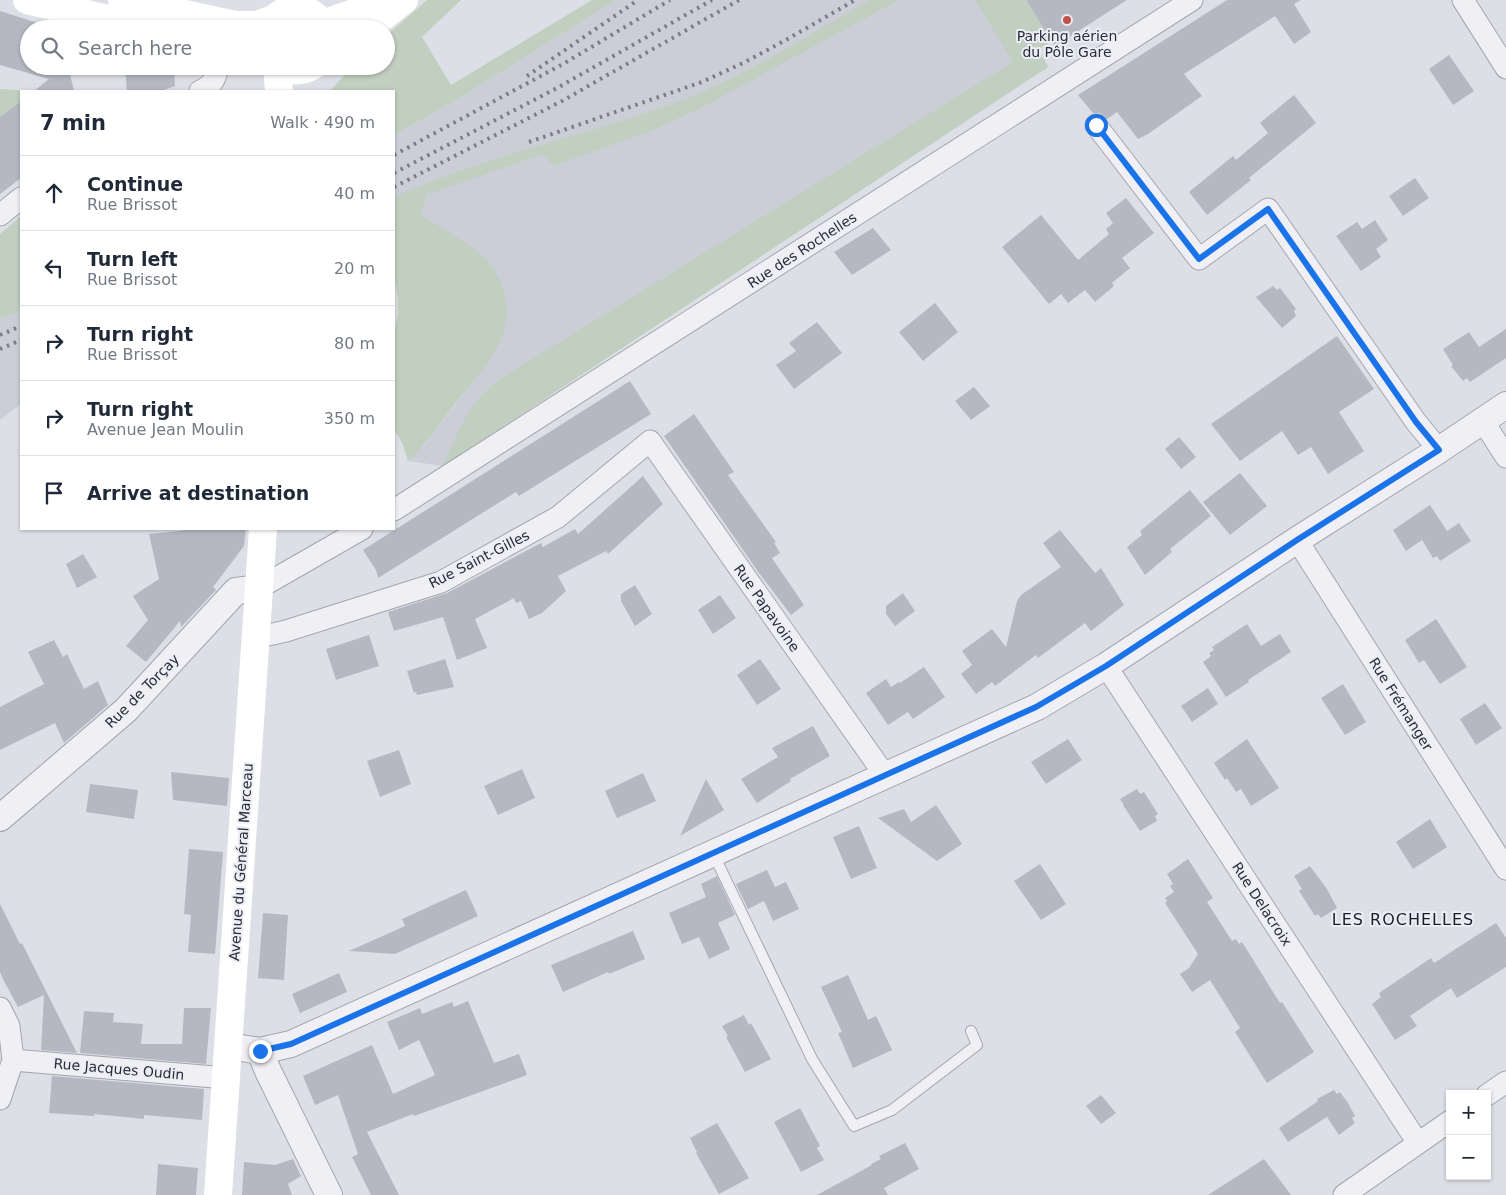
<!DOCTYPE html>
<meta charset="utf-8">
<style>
body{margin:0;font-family:"DejaVu Sans",sans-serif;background:#f6f6f7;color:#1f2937}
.controls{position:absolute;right:15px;bottom:15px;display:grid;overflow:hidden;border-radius:0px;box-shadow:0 1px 4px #0004}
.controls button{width:45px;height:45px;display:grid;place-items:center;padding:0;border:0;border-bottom:1px solid #e0e1e3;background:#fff;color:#1f2937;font:25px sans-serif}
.stop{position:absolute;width:15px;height:15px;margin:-11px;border:4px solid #1a73e8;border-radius:50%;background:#fff}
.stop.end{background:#1a73e8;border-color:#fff;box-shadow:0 1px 5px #0008}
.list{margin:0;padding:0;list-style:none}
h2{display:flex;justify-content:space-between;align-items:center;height:65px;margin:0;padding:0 20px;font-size:21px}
h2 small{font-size:16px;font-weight:400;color:#747a83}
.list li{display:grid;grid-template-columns:32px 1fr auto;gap:15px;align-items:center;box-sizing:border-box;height:75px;padding:0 20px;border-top:1px solid #e0e1e3}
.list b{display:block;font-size:19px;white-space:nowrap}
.list p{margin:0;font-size:16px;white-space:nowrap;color:#747a83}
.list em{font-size:16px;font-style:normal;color:#747a83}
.icon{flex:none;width:28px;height:28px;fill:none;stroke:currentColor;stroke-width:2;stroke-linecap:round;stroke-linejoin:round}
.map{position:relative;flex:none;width:1506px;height:1195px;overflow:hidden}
.search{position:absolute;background:#fff;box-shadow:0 1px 4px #0004;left:20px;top:20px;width:375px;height:55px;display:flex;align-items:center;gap:12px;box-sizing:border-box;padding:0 18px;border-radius:28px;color:#747a83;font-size:19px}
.panel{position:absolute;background:#fff;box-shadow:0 1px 4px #0004;left:20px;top:90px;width:375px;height:440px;border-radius:0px}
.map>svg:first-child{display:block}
</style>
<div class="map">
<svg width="1506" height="1195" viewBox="0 0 1506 1195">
<rect width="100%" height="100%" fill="#dddfe6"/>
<path fill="#ccced7" d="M 616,0 L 1026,0 L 1052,41 L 1038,49 L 1048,67 L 443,466 L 408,461 L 426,443 L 495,351 L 394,217 L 394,135 L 463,96 Z
M 21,311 L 21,404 L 0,420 L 0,319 Z"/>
<path fill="#c0cfbf" d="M 427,0 L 461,0 L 422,37 L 451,85 L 592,0 L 616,0 L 463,96 L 394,135 L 394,91 L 330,91 L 353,66 L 386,66 L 386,36 Z
M 869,0 L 899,0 L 703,107 L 648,132 L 553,166 L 543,154 L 426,195 L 421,215 C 441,228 463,239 482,255 C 492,263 497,274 502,286 C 519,331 488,364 461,396 C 443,418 429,443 408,461 L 403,445 L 394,428 L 394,334 L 398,314 L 398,299 L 394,274 L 394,197 C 481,158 574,138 664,107 C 738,81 802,39 869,0 Z
M 975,0 L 1026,0 L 1052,41 L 1038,49 L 1048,67 L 443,466 C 460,429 466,405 500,379 L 1013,62 Z
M 0,89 L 35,91 L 21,91 L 21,101 L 0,117 Z
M 21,216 L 21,311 L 0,319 L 0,234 Z"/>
<path fill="#b5b8c2" d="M 1026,0 L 1127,0 L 1055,46 Z
M 1227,0 L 1301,0 L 1294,4 L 1311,32 L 1294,44 L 1275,16 L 1184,74 L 1202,96 L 1148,134 L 1138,139 L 1117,112 L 1107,119 L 1100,113 L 1093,113 L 1078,95 Z
M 0,11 L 57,29 L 29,29 L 29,66 L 68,66 L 74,91 L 34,91 L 49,79 L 0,65 Z
M 1449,55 L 1474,91 L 1453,105 L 1429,69 Z
M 137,66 L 174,66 L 175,86 L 161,91 L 127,91 L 125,71 Z
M 1294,95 L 1316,123 L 1249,178 L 1251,180 L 1207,215 L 1189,192 L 1233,156 L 1236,160 L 1268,133 L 1260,123 Z
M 21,101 L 21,178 L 0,194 L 0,117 Z
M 1415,178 L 1429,198 L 1403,216 L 1389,196 Z
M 1126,198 L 1154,233 L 1122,258 L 1130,268 L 1112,283 L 1114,286 L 1095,302 L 1085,290 L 1068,303 L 1061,294 L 1049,304 L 1002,247 L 1041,215 L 1078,260 L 1109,234 L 1106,229 L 1113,223 L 1106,213 Z
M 1375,220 L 1388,240 L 1376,249 L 1381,257 L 1361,271 L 1336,236 L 1357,222 L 1362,229 Z
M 873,228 L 891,250 L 852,275 L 834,252 Z
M 1273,286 L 1277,290 L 1280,288 L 1296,309 L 1294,311 L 1296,316 L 1282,328 L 1256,297 Z
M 935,303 L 958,332 L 923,361 L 899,332 Z
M 817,322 L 842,353 L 794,389 L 776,365 L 796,351 L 789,343 Z
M 1506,329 L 1506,358 L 1470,382 L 1467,378 L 1463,381 L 1451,366 L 1453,365 L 1443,349 L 1469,332 L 1479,347 Z
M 1337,336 L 1374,389 L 1339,412 L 1364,451 L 1328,474 L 1311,447 L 1298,455 L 1282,431 L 1240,461 L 1211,424 Z
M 630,381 L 651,414 L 519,496 L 516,492 L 378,578 L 376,570 L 363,550 Z
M 974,387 L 990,406 L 971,420 L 955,401 Z
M 694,414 L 734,472 L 728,475 L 776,542 L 774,543 L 780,553 L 772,558 L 804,605 L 791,615 L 759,573 L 664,436 Z
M 1179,437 L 1196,457 L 1181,469 L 1165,449 Z
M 1240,473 L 1267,506 L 1230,535 L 1203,502 Z
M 643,476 L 663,504 L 608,554 L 606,551 L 558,576 L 566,591 L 542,613 L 529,619 L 521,601 L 516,603 L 514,598 L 475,619 L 487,648 L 457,660 L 443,617 L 394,631 L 388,612 L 447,593 L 541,543 L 543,547 L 575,529 L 578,534 Z
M 1190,490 L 1211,516 L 1170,549 L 1172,552 L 1145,575 L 1127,547 L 1142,535 L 1140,531 Z
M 1430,505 L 1447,531 L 1459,523 L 1471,541 L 1440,561 L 1437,556 L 1433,558 L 1422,540 L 1406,551 L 1393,530 Z
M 198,529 L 246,529 L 244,546 L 213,587 L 216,590 L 181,627 L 180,621 L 146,662 L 126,646 L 148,620 L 133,596 L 159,579 L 149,534 Z
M 1060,530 L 1095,573 L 1101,568 L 1124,605 L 1091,631 L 1085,623 L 1038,658 L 1036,655 L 995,686 L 992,682 L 976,694 L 961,674 L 972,665 L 962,651 L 992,629 L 1006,647 L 1017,601 L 1021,595 L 1061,567 L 1043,543 Z
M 83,554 L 97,577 L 77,588 L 66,564 Z
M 635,585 L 652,614 L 635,626 L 621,601 L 621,594 Z
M 903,593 L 915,611 L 895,626 L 886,614 L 886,606 Z
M 720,595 L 736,618 L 713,634 L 698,610 Z
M 1436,619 L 1467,667 L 1440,684 L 1424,660 L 1419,663 L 1405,640 Z
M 1247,624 L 1261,646 L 1280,634 L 1291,652 L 1248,680 L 1249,682 L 1226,697 L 1203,662 L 1211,656 L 1209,653 L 1214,650 L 1212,647 Z
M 369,635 L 379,666 L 336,680 L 326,649 Z
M 54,640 L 63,657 L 67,654 L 84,689 L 98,681 L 108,705 L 64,743 L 55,723 L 0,750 L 0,707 L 44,684 L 28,652 Z
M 445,659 L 454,687 L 417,695 L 416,692 L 414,693 L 407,671 Z
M 760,659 L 781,689 L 757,705 L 737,675 Z
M 924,667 L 945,697 L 913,719 L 908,712 L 888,725 L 866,693 L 886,679 L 891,687 L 899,682 L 900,683 Z
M 1343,684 L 1366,722 L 1345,735 L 1321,698 Z
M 1208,688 L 1218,704 L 1192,722 L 1181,706 Z
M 1485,703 L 1502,728 L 1476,745 L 1460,719 Z
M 813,726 L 830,756 L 790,779 L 791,781 L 757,803 L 741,779 L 778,757 L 772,748 Z
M 1068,739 L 1082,760 L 1046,784 L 1031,762 Z
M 1247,739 L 1279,788 L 1251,806 L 1241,789 L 1236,792 L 1227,778 L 1225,780 L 1214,763 Z
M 399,750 L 411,784 L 380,797 L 367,761 Z
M 522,769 L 535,798 L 498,815 L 484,786 Z
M 171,772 L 229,778 L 227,806 L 173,800 Z
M 643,773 L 656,801 L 617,818 L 605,791 Z
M 706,779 L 724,810 L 680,836 Z
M 90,784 L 138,790 L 134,819 L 86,812 Z
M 1137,789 L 1140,794 L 1144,792 L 1158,814 L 1155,816 L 1157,821 L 1140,831 L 1123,805 L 1124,805 L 1120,799 Z
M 936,805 L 962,844 L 937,861 L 878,818 L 904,809 L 911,822 Z
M 1430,819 L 1447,847 L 1413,869 L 1396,842 Z
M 859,826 L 877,868 L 851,879 L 833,837 Z
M 189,849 L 223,852 L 215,954 L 188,952 L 191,915 L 184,914 Z
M 1188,859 L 1213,898 L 1207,902 L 1232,941 L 1236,939 L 1239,944 L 1242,942 L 1280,1003 L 1282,1002 L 1314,1052 L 1267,1083 L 1235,1032 L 1240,1028 L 1210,980 L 1192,992 L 1180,974 L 1189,968 L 1198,954 L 1165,903 L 1167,901 L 1165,898 L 1174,892 L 1170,886 L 1173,884 L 1167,874 Z
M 1040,864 L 1066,904 L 1041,920 L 1014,881 Z
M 1310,866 L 1327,889 L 1337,908 L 1321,918 L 1318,914 L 1315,916 L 1299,891 L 1302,889 L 1294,876 Z
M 767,870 L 775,887 L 786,882 L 799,909 L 773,921 L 764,901 L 748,909 L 736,884 Z
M 717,876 L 735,915 L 718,923 L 730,949 L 709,959 L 699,937 L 682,944 L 669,913 L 706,897 L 701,884 Z
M 466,890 L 478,916 L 395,954 L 349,951 L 405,926 L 402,919 Z
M 0,904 L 20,944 L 22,943 L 77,1053 L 41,1050 L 44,995 L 18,1007 L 3,979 L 0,972 Z
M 263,913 L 288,915 L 284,980 L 258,978 Z
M 1496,923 L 1506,938 L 1506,967 L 1457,998 L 1451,988 L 1410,1016 L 1417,1026 L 1395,1040 L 1372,1004 L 1381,997 L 1379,993 L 1431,958 L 1434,963 Z
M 633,931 L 645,959 L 609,974 L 608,972 L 563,992 L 551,965 Z
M 339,973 L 347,992 L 300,1013 L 292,994 Z
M 848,975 L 868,1020 L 876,1016 L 892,1050 L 853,1068 L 838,1033 L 842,1032 L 821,987 Z
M 468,1001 L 494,1063 L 519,1054 L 527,1075 L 414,1116 L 413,1114 L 367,1132 L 399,1195 L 371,1195 L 352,1157 L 358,1154 L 338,1095 L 315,1105 L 303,1076 L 372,1045 L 393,1094 L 435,1075 L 419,1040 L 399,1050 L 387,1022 L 420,1008 L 422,1014 L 452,1002 L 454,1007 Z
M 184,1008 L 211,1008 L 206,1064 L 80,1053 L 84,1011 L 114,1013 L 113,1022 L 143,1024 L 141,1044 L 182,1044 Z
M 744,1015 L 749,1025 L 751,1023 L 771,1059 L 745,1072 L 726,1037 L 728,1036 L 722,1026 Z
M 52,1076 L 204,1089 L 202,1120 L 144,1115 L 144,1119 L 94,1114 L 94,1116 L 49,1113 Z
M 1334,1090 L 1337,1094 L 1340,1092 L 1348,1103 L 1355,1116 L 1352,1118 L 1355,1123 L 1339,1135 L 1327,1117 L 1288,1142 L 1279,1128 L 1318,1101 L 1317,1099 Z
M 1101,1095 L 1116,1113 L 1101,1124 L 1086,1106 Z
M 800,1108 L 820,1146 L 817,1148 L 824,1160 L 801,1172 L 774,1122 Z
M 717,1123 L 749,1178 L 719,1194 L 696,1153 L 697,1152 L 690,1138 Z
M 905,1143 L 919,1169 L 884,1188 L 888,1195 L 817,1195 L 872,1165 L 871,1164 L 881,1159 L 879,1156 Z
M 293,1159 L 301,1176 L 288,1184 L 292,1195 L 242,1195 L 244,1162 L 275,1165 Z
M 1264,1159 L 1291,1195 L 1208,1195 Z
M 158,1164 L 198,1168 L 196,1195 L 156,1195 Z"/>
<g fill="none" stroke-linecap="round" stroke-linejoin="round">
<g stroke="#a3a6af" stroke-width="12">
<path id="service" d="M 713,853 L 812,1059 L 854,1126 L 892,1110 L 977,1045 L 971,1031"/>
</g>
<g stroke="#a3a6af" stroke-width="23">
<path id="minor" d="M 1463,0 L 1506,68
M 200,91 C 212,86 216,79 218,66
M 1096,125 L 1199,259 L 1268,209 L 1416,422 L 1439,450
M 0,215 L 21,198
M 1483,421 L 1506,457
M 394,510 L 1192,0
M 1297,540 L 1506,869
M 259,588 L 362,529
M 255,638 L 286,631 L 441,582 L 558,517 L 650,441 L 884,774
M 1106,666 L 1418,1143
M 0,1008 L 9,1026 L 13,1060 L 0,1099
M 13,1060 L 226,1078
M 1487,1095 L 1506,1082
M 1344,1195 L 1450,1121"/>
</g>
<g stroke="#a3a6af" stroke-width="28">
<path id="tertiary" d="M 0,818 L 126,710 L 236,591 L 259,588
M 229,1046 L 260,1051 L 291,1044 L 1037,707 L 1106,666 L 1297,540 L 1439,450 L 1506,405
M 260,1051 L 268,1071 L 329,1195"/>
</g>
<use href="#service" stroke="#f0f0f4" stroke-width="10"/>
<use href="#minor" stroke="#f0f0f4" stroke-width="21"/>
<use href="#tertiary" stroke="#f0f0f4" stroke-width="26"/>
<path stroke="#fff" stroke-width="28" d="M 27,0 L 150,29
M 122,0 L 235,25 L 257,25 L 273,19
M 322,24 L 354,13 L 378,0
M 267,29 C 280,3 312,2 325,29
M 367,29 L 404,0
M 277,66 L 279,91
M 280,66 C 290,72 302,72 312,66
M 218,1195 L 263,529"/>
<path stroke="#787d8e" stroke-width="4" stroke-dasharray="2.5 5" stroke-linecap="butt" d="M 527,76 L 638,0
M 529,142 L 702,82 L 745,62 L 784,41 L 855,0
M 394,155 L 563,64 L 670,0
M 394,173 L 557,88 L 712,0
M 394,187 L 562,101 L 739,0
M 0,335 L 21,326
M 0,349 L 21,340"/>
</g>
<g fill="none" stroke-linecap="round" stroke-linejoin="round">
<path stroke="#1a73e8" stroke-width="6" d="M 260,1051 L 291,1044 L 1036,707 L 1106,666 L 1297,540 L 1439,450 L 1416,422 L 1268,209 L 1199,259 L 1096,125"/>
</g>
<circle fill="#c14f4c" stroke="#eceef4" stroke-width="2" cx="1067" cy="20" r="5"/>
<g text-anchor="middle" stroke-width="4" stroke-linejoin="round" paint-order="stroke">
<g font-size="14" fill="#282c3b" stroke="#eceef4">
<text x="1067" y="41">Parking aérien<tspan x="1067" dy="16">du Pôle Gare</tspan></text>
</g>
<g font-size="14" fill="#282c3b" stroke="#eceef4">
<text transform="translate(802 250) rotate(-33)" y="5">Rue des Rochelles</text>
<text transform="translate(479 559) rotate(-27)" y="5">Rue Saint-Gilles</text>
<text transform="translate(767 608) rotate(55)" y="5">Rue Papavoine</text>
<text transform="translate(142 691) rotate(-45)" y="5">Rue de Torçay</text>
<text transform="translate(1401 704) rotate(58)" y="5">Rue Frémanger</text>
<text transform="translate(241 862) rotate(-86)" y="5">Avenue du Général Marceau</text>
<text transform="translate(1262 904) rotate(57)" y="5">Rue Delacroix</text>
<text transform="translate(119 1069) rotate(5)" y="5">Rue Jacques Oudin</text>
</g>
<g font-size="16" letter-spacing="1" fill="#1a1d2c" stroke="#eceef4">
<text x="1403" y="925">LES ROCHELLES</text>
</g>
</g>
</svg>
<div class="controls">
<button>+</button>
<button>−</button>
</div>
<div class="stop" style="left:1096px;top:125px"></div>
<div class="stop end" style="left:260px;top:1051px"></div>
<div class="search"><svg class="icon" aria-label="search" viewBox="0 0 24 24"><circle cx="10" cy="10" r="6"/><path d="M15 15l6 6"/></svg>Search here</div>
<section class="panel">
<h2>7 min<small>Walk · 490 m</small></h2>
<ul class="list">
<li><svg class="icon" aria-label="ahead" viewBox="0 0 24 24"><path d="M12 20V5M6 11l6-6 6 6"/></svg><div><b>Continue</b><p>Rue Brissot</p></div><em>40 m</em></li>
<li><svg class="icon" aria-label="left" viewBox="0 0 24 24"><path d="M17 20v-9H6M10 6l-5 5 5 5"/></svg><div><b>Turn left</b><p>Rue Brissot</p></div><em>20 m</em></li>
<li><svg class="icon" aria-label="right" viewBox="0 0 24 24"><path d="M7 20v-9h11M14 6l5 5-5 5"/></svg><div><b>Turn right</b><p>Rue Brissot</p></div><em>80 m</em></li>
<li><svg class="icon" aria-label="right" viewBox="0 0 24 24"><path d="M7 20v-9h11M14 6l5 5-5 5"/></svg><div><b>Turn right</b><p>Avenue Jean Moulin</p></div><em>350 m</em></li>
<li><svg class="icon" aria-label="arrive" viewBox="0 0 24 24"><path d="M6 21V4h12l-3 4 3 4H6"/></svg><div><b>Arrive at destination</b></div></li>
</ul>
</section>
</div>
